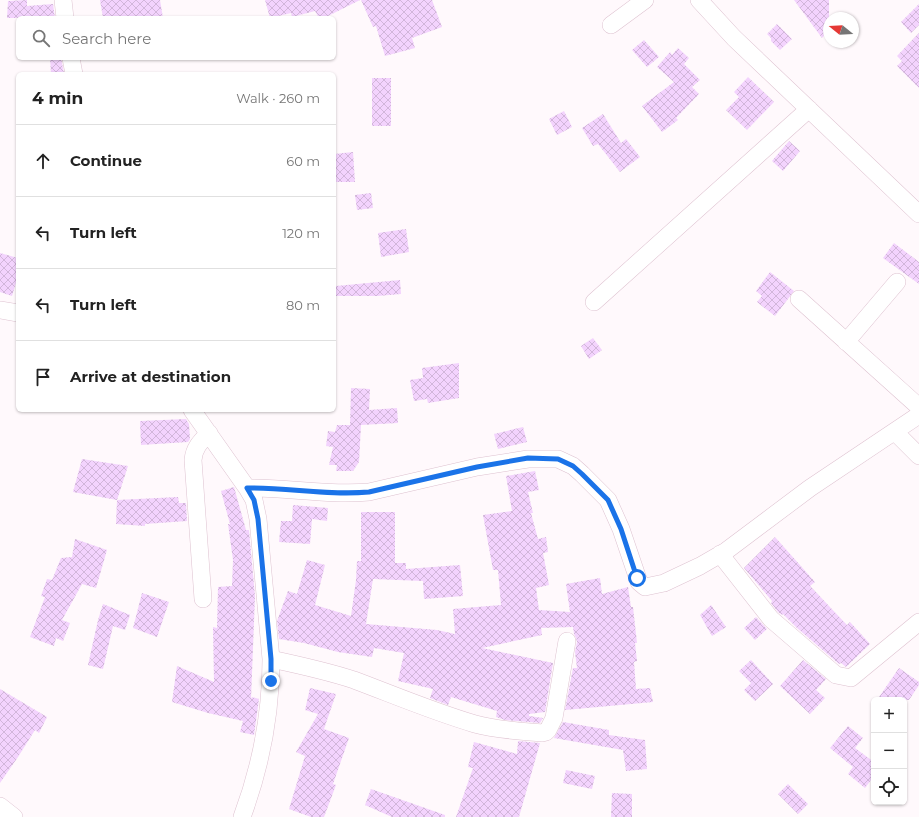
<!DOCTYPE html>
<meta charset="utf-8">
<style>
body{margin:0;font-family:Montserrat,sans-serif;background:#f2f2f2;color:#222}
.controls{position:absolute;right:12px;bottom:12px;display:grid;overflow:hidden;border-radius:6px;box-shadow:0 1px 3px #0004}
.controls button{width:36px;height:36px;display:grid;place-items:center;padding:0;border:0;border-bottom:1px solid #e0e0e0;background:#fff;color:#222;font:20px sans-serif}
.compass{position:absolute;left:823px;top:12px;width:36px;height:36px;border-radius:50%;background:#fff;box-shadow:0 1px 3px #0004;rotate:288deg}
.stop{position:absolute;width:12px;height:12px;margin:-9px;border:3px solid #1a73e8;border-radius:50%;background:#fff}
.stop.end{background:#1a73e8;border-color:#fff;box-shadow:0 1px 4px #0008}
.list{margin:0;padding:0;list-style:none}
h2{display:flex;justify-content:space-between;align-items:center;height:52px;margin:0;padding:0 16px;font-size:17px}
h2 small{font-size:13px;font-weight:400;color:#767676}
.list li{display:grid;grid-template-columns:26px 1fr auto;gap:12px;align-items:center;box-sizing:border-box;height:72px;padding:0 16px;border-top:1px solid #e0e0e0}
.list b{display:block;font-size:15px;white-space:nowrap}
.list em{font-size:13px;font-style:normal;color:#767676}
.icon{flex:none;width:22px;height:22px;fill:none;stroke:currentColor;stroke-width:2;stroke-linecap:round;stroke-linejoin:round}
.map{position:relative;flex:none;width:919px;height:817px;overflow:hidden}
.search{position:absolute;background:#fff;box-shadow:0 1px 3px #0004;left:16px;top:16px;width:320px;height:44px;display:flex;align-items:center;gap:10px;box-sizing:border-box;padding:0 14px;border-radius:6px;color:#767676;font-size:15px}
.panel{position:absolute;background:#fff;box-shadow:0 1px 3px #0004;left:16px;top:72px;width:320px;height:340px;border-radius:6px}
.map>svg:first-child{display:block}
</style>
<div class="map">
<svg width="919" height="817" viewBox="0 0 919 817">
<defs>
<pattern id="building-cross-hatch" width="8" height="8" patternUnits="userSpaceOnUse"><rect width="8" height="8" fill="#f3d3fd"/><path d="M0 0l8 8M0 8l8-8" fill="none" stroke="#d2b6da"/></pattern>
</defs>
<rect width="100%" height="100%" fill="#fff9fc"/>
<path fill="url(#building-cross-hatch)" d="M 27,0 L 27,6 L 53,4 L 55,18 L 7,18 L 8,1 Z
M 100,0 L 160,0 L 163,18 L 103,18 Z
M 265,0 L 360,0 L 324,18 L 319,18 L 315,11 L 292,17 L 291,13 L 270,18 Z
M 361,0 L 432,0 L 442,27 L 412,38 L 415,48 L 385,56 L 376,26 L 373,27 Z
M 794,0 L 829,0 L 829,30 L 822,38 Z
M 919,4 L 919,25 L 911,33 L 901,22 Z
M 777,24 L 792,39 L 780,50 L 771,41 L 771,38 L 767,34 Z
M 919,33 L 919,88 L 897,66 L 902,61 L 897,56 Z
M 644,40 L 659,57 L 647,67 L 632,50 Z
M 678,48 L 689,58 L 684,64 L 700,80 L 692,87 L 699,94 L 676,118 L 678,120 L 662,132 L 642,106 L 674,82 L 657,67 L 670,52 L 672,55 Z
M 50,58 L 61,58 L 64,73 L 51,74 Z
M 748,77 L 774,102 L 747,130 L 726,110 L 739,97 L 734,92 Z
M 372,78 L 391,78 L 391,126 L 372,126 Z
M 564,111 L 572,127 L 557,135 L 549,119 Z
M 603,114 L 621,143 L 626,139 L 640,157 L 620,172 L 598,144 L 593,146 L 582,128 Z
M 789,141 L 800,151 L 783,171 L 772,161 Z
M 353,152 L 355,182 L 334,182 L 334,154 Z
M 371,193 L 373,208 L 357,210 L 355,195 Z
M 406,229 L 409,252 L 381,257 L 378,233 Z
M 894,243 L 919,262 L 919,284 L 883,258 Z
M 0,253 L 18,258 L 18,276 L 12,296 L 0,292 Z
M 770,272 L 794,291 L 775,316 L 757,302 L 762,296 L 756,291 Z
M 400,280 L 401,294 L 378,296 L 336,296 L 336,286 Z
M 593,338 L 602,350 L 589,359 L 581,346 Z
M 459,363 L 459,398 L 428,403 L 427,399 L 414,401 L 410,380 L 423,378 L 422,368 Z
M 351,388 L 370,389 L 369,410 L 397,408 L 398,423 L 361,425 L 359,462 L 353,471 L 336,471 L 337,465 L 329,465 L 333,447 L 326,446 L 328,431 L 335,432 L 337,425 L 350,425 Z
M 186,419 L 189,424 L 190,439 L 188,442 L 141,445 L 140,421 Z
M 523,427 L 527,442 L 498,449 L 494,434 Z
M 82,459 L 128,466 L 117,500 L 73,492 Z
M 535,471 L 539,490 L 528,492 L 533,513 L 531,513 L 538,539 L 546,537 L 548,552 L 543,553 L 549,585 L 536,588 L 539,610 L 570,612 L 566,584 L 600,578 L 602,594 L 628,587 L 631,607 L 633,607 L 637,643 L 635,643 L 637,661 L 634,662 L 636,689 L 650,688 L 653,702 L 565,710 L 573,668 L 577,668 L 575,652 L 577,642 L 576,638 L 574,634 L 573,627 L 541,628 L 542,635 L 482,648 L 553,663 L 545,712 L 529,714 L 529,716 L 543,718 L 540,723 L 505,720 L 496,717 L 497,711 L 451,697 L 448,705 L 430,698 L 433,689 L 398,681 L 404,653 L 374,648 L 372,657 L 338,652 L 304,643 L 279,639 L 277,621 L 288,591 L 297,594 L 307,560 L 325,565 L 315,605 L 351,616 L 356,580 L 357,561 L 361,561 L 361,512 L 395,512 L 395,563 L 406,563 L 406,569 L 460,565 L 463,596 L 424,599 L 423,581 L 373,579 L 366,624 L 437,630 L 455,634 L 453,609 L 501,605 L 498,570 L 493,570 L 483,515 L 512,511 L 506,476 Z
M 234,487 L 246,530 L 249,530 L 255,596 L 251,699 L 252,697 L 259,699 L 254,735 L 240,732 L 243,721 L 208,713 L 172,702 L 177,666 L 214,682 L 213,627 L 217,628 L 218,587 L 232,586 L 233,560 L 228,524 L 230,524 L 221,491 Z
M 178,497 L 179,503 L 186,503 L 187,521 L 145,524 L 145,526 L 116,524 L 117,500 Z
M 293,505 L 328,508 L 327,521 L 312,519 L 310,544 L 279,542 L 281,521 L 292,521 Z
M 775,537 L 815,582 L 810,586 L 847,625 L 850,622 L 870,644 L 846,667 L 841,663 L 839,664 L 797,628 L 783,614 L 782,615 L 778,612 L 771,603 L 772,601 L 744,568 Z
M 75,539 L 107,550 L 96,588 L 82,584 L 62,620 L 70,623 L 63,641 L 56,638 L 54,646 L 30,637 L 45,597 L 41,596 L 47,579 L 52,580 L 61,558 L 72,557 Z
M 142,593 L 169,602 L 157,637 L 133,628 Z
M 103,604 L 130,615 L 125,630 L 113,626 L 103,669 L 88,665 L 98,620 Z
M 711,605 L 726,627 L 712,636 L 700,615 Z
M 756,617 L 767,629 L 755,640 L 744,628 Z
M 751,660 L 773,684 L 755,701 L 744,690 L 751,683 L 739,671 Z
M 803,660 L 826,679 L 816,690 L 825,698 L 810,714 L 780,686 Z
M 899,668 L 919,682 L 919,685 L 909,700 L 877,700 Z
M 310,688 L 336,694 L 324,729 L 349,738 L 333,784 L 336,785 L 324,817 L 311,817 L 289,809 L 305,756 L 296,752 L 318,714 L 305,710 Z
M 0,689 L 47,717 L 39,733 L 35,730 L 18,757 L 0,783 Z
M 563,722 L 609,730 L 609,735 L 645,740 L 647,769 L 626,771 L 623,750 L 554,738 Z
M 848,726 L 863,738 L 855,748 L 874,762 L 874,776 L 865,788 L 848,774 L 853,767 L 830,748 Z
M 518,741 L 540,743 L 519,817 L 456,817 L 473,768 L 468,767 L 474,742 L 517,754 Z
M 566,770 L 595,776 L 592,789 L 563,783 Z
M 788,784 L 808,804 L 798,814 L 778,794 Z
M 371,789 L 445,815 L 445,817 L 392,817 L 365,805 Z
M 612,793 L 632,794 L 632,817 L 611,817 Z"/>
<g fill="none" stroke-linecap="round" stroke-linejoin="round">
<g stroke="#dec2d0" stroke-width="18">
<path id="street" d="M 63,0 L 65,18
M 699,0 L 734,38 L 919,214
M 611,25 L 645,0
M 71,58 L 74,74
M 799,299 L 919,407
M 594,302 L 809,109
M 0,310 L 18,313
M 846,342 L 897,282
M 192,410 L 247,488 L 254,500 L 258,519 L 271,659 C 271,714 261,766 242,817
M 895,432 L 919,456
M 247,488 C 287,487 328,496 369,492 L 477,467 L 528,459 L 558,459 L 573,466 L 582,474 L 608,500 L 621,529 L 639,582 L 645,587 L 664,583 L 700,566 L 726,551 L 810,488 L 919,415
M 720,554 L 771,619 L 836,675 L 851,678 L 919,622
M 203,599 L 193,460 C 194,448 200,442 209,433
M 271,659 C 299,665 327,671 354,680 C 394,695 434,712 475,724 C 496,730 520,731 542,733 L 546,732 L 548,730 L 554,718 L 567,641
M 0,806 L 14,817"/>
</g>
<use href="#street" stroke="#fff" stroke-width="17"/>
</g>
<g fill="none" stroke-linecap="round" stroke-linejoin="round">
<path stroke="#1a73e8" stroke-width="5" d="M 271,681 L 271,659 L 258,519 L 254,500 L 247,488 C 287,487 328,496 369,492 L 477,467 L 528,458 L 558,459 L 573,466 L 582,474 L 608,500 L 621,529 L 637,578"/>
</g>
</svg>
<div class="controls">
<button>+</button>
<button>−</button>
<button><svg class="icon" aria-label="locate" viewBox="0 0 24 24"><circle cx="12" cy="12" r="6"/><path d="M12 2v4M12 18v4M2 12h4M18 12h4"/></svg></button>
</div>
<svg class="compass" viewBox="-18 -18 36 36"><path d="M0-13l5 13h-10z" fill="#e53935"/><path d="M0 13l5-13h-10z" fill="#767676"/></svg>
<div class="stop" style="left:637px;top:578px"></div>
<div class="stop end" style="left:271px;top:681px"></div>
<div class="search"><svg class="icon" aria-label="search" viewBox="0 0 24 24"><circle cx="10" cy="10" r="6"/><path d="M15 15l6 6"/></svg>Search here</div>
<section class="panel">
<h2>4 min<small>Walk · 260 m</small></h2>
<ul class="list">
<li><svg class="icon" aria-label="ahead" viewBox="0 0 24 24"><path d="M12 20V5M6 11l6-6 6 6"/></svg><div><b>Continue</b></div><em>60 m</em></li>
<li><svg class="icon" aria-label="left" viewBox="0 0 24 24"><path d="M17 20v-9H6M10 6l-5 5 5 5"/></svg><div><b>Turn left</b></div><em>120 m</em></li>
<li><svg class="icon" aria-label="left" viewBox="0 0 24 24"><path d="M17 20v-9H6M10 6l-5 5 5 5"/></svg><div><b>Turn left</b></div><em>80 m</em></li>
<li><svg class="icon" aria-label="arrive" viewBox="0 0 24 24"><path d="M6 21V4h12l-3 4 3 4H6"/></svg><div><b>Arrive at destination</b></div></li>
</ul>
</section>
</div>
